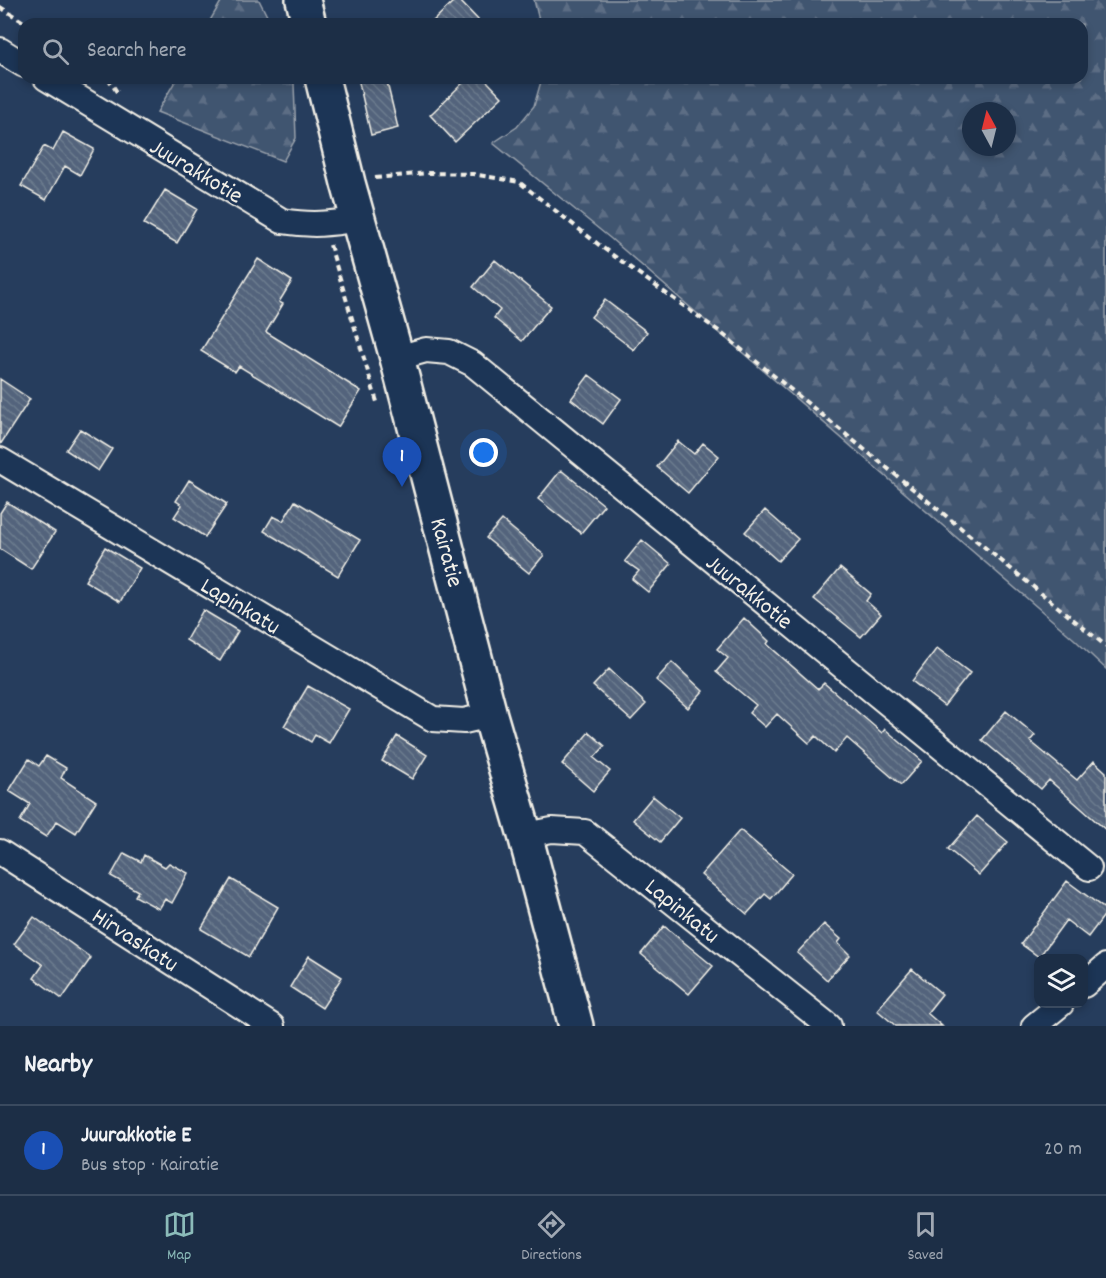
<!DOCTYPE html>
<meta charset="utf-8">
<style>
body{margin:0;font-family:Dekko,sans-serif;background:#293a51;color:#f1f3f6}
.controls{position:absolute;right:18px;bottom:18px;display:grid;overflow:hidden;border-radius:12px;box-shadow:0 3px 9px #0003}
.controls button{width:54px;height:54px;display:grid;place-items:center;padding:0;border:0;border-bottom:2px solid #3a4a5f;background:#1c2e46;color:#f1f3f6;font:30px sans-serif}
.compass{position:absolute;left:962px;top:102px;width:54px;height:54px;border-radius:50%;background:#1c2e46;box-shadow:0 3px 9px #0003;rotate:353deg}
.you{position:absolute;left:484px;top:453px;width:21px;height:21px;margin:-15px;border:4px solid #fff;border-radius:50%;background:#1a73e8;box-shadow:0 0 0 9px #1a73e833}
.badge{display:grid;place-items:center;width:39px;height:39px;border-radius:50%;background:#8bbbb9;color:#fff;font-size:20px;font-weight:700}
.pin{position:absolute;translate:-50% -50px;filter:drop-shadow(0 2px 3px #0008)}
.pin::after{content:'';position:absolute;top:32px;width:21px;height:18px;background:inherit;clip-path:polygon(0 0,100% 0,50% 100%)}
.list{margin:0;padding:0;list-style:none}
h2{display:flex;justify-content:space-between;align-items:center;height:78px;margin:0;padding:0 24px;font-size:26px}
h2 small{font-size:20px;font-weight:400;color:#a0a8b3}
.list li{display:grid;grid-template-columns:39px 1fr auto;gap:18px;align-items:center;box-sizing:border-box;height:90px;padding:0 24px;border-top:2px solid #3a4a5f}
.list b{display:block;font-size:22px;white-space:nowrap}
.list p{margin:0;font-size:20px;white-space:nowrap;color:#a0a8b3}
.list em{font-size:20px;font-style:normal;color:#a0a8b3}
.icon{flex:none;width:33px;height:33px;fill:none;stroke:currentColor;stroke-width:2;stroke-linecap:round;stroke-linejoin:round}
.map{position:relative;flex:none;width:1106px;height:1026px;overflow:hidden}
.search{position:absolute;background:#1c2e46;box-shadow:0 3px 9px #0003;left:18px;right:18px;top:18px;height:66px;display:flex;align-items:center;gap:15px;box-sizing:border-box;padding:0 21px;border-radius:18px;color:#a0a8b3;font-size:22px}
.sheet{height:168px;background:#1c2e46}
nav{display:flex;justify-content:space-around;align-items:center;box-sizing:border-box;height:84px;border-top:2px solid #3a4a5f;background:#1c2e46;font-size:16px;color:#a0a8b3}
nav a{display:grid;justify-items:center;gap:3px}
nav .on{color:#8bbbb9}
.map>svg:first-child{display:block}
</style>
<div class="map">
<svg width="1106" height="1026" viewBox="0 0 1106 1026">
<defs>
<pattern id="forest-firs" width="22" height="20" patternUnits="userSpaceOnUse" patternTransform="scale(1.5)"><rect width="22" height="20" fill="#40546f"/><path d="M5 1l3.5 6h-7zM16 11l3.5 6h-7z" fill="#5c6d84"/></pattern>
<pattern id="building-back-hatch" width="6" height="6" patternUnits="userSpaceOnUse" patternTransform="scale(1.5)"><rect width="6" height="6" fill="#52647b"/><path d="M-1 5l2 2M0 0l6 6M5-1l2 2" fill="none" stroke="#6c7b8e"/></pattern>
</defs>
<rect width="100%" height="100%" fill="#263d5d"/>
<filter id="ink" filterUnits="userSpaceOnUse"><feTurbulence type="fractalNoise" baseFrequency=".0167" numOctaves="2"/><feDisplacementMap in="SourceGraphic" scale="12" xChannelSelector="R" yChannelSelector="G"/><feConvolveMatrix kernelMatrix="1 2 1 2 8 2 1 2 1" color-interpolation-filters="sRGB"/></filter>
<g filter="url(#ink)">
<path fill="url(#forest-firs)" stroke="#9aa2ac" stroke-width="1.5" fill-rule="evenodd" d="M 222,0 L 259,0 L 271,24 L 208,24 Z
M 534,0 L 1106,0 L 1106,669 L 1074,639 L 610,238 L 493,143 L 517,127 L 534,106 L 542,78 L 1082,78 L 1082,24 L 540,24 ZM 971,111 L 1007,111 L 1007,147 L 971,147 Z
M 177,78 L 293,78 L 294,84 L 296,138 L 283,161 L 157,112 Z"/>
<path fill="url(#building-back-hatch)" stroke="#f4f1e8" stroke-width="1.5" d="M 455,0 L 459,0 L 482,24 L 430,24 Z
M 358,78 L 386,78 L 398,128 L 371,135 Z
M 468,78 L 484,78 L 502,97 L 455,142 L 430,115 Z
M 63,132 L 94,149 L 80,175 L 65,166 L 46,200 L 21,186 L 44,146 L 53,151 Z
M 165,190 L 197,209 L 177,243 L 144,224 Z
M 258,259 L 292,281 L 279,302 L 283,304 L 266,332 L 361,391 L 338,427 L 239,366 L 235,372 L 201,351 Z
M 495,260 L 551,306 L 522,341 L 494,318 L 500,310 L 473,287 Z
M 605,300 L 647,332 L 634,350 L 591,317 Z
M 589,375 L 621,399 L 603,424 L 571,399 Z
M 0,379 L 30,399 L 0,445 Z
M 80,429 L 112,449 L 98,471 L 66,450 Z
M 678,441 L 694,454 L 703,443 L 719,456 L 688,493 L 657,467 Z
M 561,470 L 604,505 L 581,533 L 538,499 Z
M 189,480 L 227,504 L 205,537 L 174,517 L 182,505 L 176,501 Z
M 295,501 L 360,540 L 338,576 L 264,531 L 273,516 L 283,521 Z
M 7,502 L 55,532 L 31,569 L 0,549 L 0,513 Z
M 765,510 L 798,539 L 778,561 L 745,532 Z
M 502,520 L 544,555 L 529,573 L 486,538 Z
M 642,540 L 671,564 L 648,592 L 632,579 L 639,571 L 625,561 Z
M 105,547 L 140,568 L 120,602 L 85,581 Z
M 840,568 L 871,594 L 866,601 L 881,614 L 861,637 L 814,599 Z
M 203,610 L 238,631 L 220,661 L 186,640 Z
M 744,618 L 769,641 L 767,644 L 818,689 L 824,683 L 882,733 L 885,729 L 922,761 L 901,785 L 847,738 L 834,753 L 816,736 L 809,743 L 777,714 L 765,727 L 749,713 L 756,705 L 716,672 L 728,658 L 717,649 Z
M 937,648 L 970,673 L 944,706 L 912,681 Z
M 672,662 L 703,691 L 688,708 L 656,680 Z
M 609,669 L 646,704 L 631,720 L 593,686 Z
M 308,686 L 349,709 L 329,743 L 315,735 L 311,742 L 284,726 Z
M 1006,711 L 1035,735 L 1030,741 L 1077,780 L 1094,761 L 1106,772 L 1106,830 L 1049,780 L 1041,789 L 982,740 Z
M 589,732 L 605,746 L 594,758 L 610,771 L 593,791 L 562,764 Z
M 397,736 L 427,755 L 412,779 L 382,761 Z
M 46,756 L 66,768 L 61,778 L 96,801 L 76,833 L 57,821 L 46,837 L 20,821 L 30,804 L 9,791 L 29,759 L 39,766 Z
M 653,796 L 680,818 L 660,842 L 633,820 Z
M 977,816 L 1008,842 L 979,875 L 948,849 Z
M 740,830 L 792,874 L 771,899 L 765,894 L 747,914 L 701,875 Z
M 124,853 L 141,862 L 144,855 L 165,867 L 169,863 L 188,873 L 172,903 L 165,899 L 159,909 L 135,896 L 138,891 L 111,876 Z
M 231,879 L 278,907 L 249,957 L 201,929 Z
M 1067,881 L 1106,910 L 1106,913 L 1088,937 L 1066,920 L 1039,957 L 1021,944 Z
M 34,917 L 91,958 L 62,999 L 34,978 L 43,965 L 14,944 Z
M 824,924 L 841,939 L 838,943 L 850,955 L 827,980 L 797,953 Z
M 664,926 L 713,966 L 689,994 L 641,954 Z
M 309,956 L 342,977 L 322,1008 L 290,987 Z
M 912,969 L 942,994 L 927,1013 L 942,1026 L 896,1026 L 877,1010 Z"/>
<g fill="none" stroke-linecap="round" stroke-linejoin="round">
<g stroke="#f4f1e8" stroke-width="28">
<path id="minor" d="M 0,50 L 24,65
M 46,78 L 282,221 C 313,226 329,224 359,219
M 397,358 L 426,350 L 449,352 L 473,364 L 1089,868
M 0,460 L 433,719 L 464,721 L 490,715
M 525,835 L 552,830 L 585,832 L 829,1026
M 0,852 L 272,1026
M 1084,985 L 1106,966
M 1034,1026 L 1061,1004"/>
</g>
<g stroke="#f4f1e8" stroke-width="38">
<path id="secondary" d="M 303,0 L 309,24
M 322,78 L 348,183 L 397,358 L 490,715 L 525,835 L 576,1026"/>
</g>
<path stroke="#f4f1e8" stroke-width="4" stroke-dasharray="6 4.5" stroke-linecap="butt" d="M 0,7 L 27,24
M 108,78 L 117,92
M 375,178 L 428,173 L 473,174 L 519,182 L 603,248 L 720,332 L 1106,646
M 330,245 L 377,402"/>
<use href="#minor" stroke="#1d3557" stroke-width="24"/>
<use href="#secondary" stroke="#1d3557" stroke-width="33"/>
</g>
</g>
<g text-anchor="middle" stroke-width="5" stroke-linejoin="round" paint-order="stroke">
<g font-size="24" fill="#f4f1e8" stroke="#1d3557">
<text transform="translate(197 170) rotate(31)" y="8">Juurakkotie</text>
<text transform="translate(448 552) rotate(75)" y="8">Kairatie</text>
<text transform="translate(750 591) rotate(39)" y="8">Juurakkotie</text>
<text transform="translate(241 605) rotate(31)" y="8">Lapinkatu</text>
<text transform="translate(683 910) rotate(39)" y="8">Lapinkatu</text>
<text transform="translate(136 939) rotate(33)" y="8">Hirvaskatu</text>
</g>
</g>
</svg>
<div class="controls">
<button><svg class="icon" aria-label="layers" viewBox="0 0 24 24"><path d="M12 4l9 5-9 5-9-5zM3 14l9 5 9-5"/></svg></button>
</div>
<svg class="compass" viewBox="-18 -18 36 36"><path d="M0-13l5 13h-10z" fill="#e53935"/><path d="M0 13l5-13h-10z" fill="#a0a8b3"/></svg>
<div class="you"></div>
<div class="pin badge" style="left:402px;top:487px;background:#1a4fb4">1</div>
<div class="search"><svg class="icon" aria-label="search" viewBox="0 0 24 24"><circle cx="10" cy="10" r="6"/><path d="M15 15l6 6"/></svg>Search here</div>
</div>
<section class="sheet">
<h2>Nearby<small></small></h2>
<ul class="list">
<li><span class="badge" style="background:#1a4fb4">1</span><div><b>Juurakkotie E</b><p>Bus stop · Kairatie</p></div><em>20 m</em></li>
</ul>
</section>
<nav>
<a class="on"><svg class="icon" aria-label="map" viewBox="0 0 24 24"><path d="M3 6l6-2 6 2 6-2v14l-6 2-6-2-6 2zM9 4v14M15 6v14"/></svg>Map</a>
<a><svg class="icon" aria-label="directions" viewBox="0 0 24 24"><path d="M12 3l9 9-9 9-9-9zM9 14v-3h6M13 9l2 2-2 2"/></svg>Directions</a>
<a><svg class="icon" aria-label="saved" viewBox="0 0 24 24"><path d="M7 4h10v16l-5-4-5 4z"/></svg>Saved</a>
</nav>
